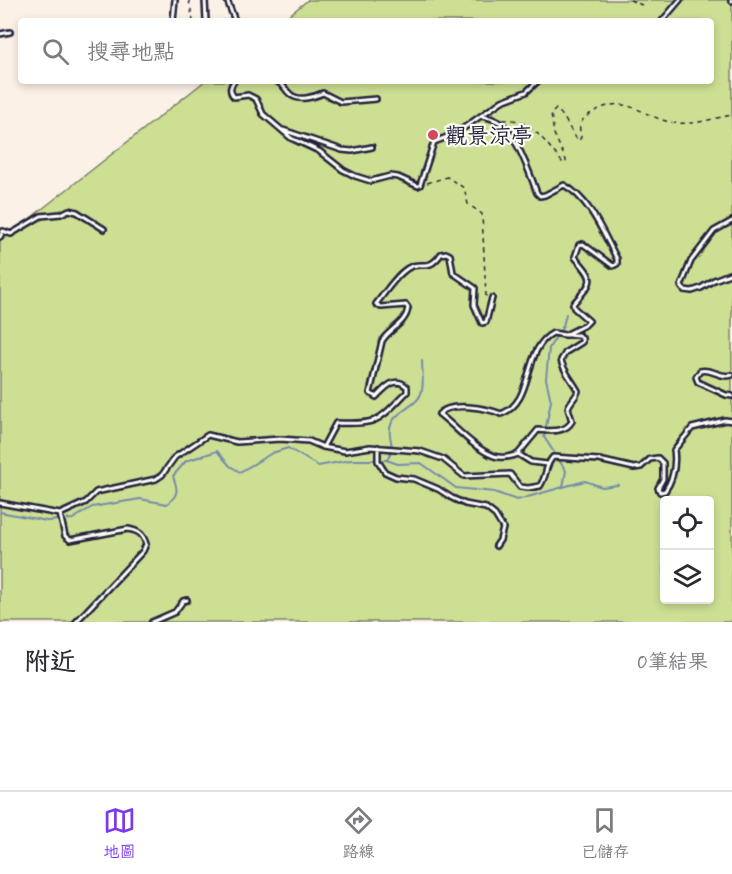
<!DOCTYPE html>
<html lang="zh-TW">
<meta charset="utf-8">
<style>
body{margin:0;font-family:Mynerve,"LXGW WenKai TC",sans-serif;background:#f7f7f7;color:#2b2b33}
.controls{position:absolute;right:18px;bottom:18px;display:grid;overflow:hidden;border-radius:6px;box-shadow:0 3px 9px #0003}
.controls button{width:54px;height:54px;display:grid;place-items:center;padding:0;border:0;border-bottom:2px solid #e1e1e2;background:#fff;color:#2b2b33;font:30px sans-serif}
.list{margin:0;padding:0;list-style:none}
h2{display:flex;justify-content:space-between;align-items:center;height:78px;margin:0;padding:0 24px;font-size:26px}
h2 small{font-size:20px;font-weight:400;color:#7c7c81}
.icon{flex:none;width:33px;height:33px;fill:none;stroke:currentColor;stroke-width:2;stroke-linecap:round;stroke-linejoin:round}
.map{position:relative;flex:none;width:732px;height:622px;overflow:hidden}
.search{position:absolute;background:#fff;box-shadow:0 3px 9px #0003;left:18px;right:18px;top:18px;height:66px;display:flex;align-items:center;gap:15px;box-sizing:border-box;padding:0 21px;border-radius:6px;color:#7c7c81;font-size:22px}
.sheet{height:168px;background:#fff}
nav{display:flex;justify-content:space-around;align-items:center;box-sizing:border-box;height:84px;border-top:2px solid #e1e1e2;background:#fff;font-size:16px;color:#7c7c81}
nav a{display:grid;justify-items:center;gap:3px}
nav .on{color:#7c3aed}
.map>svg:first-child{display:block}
</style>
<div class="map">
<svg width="732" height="622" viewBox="0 0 732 622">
<rect width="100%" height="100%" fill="#fcf1e7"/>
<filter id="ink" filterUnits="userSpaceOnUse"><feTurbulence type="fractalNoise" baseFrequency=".0167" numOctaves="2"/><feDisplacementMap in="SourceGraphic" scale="12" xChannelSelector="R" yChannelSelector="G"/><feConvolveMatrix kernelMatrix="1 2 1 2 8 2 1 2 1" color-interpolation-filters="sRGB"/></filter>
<g filter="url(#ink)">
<path fill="#cddf93" stroke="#788067" stroke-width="1.5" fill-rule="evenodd" d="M 308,0 L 732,0 L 732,622 L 0,622 L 0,242 L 205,81 L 711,81 L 711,21 L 282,21 ZM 664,500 L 710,500 L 710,600 L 664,600 Z"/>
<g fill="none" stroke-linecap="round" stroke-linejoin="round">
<path stroke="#758bab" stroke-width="2" d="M 387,460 C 397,445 388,442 390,428 C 394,409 419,408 422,390 C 424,381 422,370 422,361
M 563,487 L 585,481 L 602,487 L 618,485
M 0,512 L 47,521 L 73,519 L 92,507 L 140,499 L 167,504 C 179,495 178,490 173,476 L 186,461 L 217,451 L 230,466 L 240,472 L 272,453 L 288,448 L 318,466 L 351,460 L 386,460 L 398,464 L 421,463 L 456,488 L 494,492 L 517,500 L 563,487 L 566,471 L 544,437 L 551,401 L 546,379 L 549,348 L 563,326 L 566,314"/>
<g stroke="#22223b" stroke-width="8">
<path id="lane" d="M 205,0 L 206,21
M 227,0 L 235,21
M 731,0 L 732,1
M 173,21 L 175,0
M 662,21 L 680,0
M 0,34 L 10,32
M 234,81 C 230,87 229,91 234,97 L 248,95 L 256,99 L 263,114 L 291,138 L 319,151 L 343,170 L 355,176 L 371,181 L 390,176 L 398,177 L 418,186 L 420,185 L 434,142 L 455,134 L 502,101 L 526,92 L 538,81
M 276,81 C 287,87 283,88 290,94 C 298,102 314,97 323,93 L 341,102 L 376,99
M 481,116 C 487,117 494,119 499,122 C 514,130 531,176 537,193 L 540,196 L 545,195 L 564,185 C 590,199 603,233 617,259 L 617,264 L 613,266 L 583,244 L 579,245 L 575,257 C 596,281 594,280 573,304 L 574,308 L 589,321 L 585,325 L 565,335 L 579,335 L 582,338 L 582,342 L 566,352 L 561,360 C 563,371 573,381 578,391 C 576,398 570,401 568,408 L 572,421 C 566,433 550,431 538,430 L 518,454
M 283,130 L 342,150 L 352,151 L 372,147
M 732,221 L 714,231 L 691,261 L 681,286 L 684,290 L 692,291 L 701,288 L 714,280 L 732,273
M 0,237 L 3,231 L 11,234 L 41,216 L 61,214 L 69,210 L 77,212 L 104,229
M 732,375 C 721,379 712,368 700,371 L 696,377 L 698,382 L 726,395 L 732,396
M 323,447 L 336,423 C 379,425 378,421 407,392 L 407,387 C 395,375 385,388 376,397 L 370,393 L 382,341 C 390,328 406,324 408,308 L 406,305 L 381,307 L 376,304 C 385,293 395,276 408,268 C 422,260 428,273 441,254 L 446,253 L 450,255 L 453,273 L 475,288 L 474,305 L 482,323 L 486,322 L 492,298
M 378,447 L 378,461 L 385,472 L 396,477 L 414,479 L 438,489 L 452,498 L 465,504 L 486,508 L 495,515 L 503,528 L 500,540 L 496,546
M 547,464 L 531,462 L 518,454 C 510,457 502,459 494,456 C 473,448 456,427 439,414 C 450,401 487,408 501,414 C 535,402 522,349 553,333 L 565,335
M 0,503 L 60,514 L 86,502 L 96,492 L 156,479 L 162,475 L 175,457 L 208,435 L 237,442 L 280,439 L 309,441 L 323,447 L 345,451 L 370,447 L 420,451 L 443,459 L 464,476 L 510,474 L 520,487 L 528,488 L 540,486 C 548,474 544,467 553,457 L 599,460 L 634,468 L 641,467 L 650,459 L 658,458 L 663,463 L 663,479 L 658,488 L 660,492 L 665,491 C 674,478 676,465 674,450 L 692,428 L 725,420 L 732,421
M 60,514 L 65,536 L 70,540 L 128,529 C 139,531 143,534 146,544 L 143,551 L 76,622
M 152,622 L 175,612 L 183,601 L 187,600"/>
</g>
<path stroke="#22223b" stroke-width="1.5" stroke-dasharray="4.5 4.5" stroke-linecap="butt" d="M 189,0 L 193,21
M 630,0 L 642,5
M 503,120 C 530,116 547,145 563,163 L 566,163 L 566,160 L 554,134 L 551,114 L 556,109 C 567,118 569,131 579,141 L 581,137 C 578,126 580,120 590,114 C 628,90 641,119 677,123 C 695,125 714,118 732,115
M 427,183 L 447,177 L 464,188 L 468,204 L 482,214 L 486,297"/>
<use href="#lane" stroke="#fdfcf7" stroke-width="3"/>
</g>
</g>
<circle fill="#d1495b" stroke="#fdfcf7" stroke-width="2" cx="433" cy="135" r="6"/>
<g text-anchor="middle" stroke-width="4.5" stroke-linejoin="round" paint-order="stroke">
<g font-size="22" fill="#22223b" stroke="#fdfcf7" text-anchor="start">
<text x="445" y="143">觀景涼亭</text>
</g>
</g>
</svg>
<div class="controls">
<button><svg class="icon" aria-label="locate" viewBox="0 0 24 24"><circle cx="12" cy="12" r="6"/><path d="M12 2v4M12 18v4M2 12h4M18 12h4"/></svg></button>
<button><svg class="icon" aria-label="layers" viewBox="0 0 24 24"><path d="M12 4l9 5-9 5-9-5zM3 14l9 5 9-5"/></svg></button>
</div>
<div class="search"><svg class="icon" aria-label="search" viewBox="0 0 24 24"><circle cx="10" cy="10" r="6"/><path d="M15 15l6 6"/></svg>搜尋地點</div>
</div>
<section class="sheet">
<h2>附近<small>0筆結果</small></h2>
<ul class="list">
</ul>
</section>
<nav>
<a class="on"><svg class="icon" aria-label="map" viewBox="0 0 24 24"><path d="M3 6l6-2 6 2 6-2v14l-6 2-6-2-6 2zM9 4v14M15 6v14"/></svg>地圖</a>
<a><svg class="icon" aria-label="directions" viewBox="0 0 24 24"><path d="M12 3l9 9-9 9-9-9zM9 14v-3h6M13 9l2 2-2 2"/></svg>路線</a>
<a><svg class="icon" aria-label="saved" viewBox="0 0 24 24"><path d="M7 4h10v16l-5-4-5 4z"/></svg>已儲存</a>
</nav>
